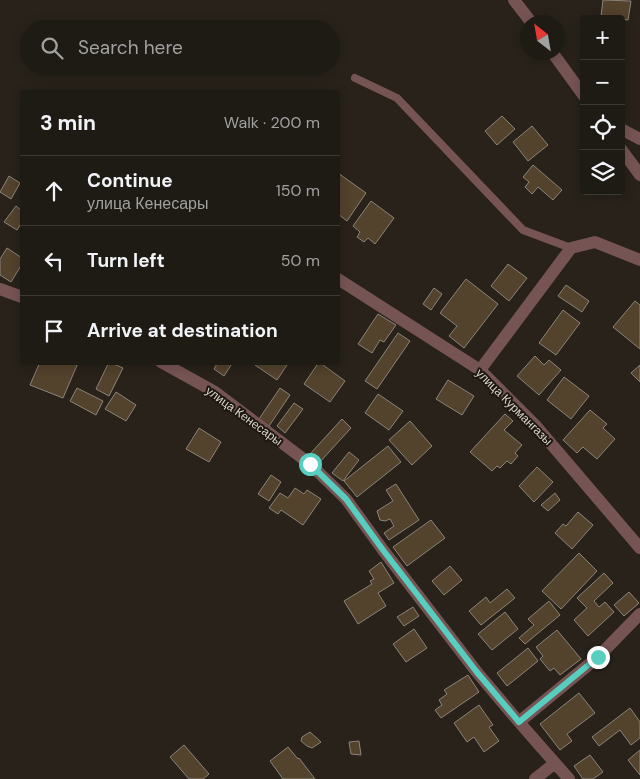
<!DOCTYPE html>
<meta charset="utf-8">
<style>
body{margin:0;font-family:"DM Sans",sans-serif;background:#2b2722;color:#f1f3f6}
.controls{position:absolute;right:15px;top:15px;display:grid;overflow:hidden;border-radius:5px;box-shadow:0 2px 12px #0003}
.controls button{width:45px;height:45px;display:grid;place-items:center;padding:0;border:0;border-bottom:1px solid #3c3834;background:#1e1a14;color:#f1f3f6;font:25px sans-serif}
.compass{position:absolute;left:520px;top:15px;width:45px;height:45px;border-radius:50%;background:#1e1a14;box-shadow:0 2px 12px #0003;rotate:329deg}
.stop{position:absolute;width:15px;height:15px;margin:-11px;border:4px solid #58cec0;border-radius:50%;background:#fff}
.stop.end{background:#58cec0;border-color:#fff;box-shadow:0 1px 5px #0008}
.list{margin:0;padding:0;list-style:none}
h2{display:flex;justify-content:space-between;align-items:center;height:65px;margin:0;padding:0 20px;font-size:21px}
h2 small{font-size:16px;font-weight:400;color:#a1a1a0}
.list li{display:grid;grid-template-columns:32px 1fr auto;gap:15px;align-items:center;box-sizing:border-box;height:70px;padding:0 20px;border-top:1px solid #3c3834}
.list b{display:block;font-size:19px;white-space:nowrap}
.list p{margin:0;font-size:16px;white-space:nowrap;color:#a1a1a0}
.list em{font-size:16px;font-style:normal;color:#a1a1a0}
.icon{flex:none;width:28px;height:28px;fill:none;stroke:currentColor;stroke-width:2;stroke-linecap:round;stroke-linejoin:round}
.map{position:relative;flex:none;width:640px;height:779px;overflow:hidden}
.search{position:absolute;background:#1e1a14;box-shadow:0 2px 12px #0003;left:20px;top:20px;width:320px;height:55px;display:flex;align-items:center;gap:12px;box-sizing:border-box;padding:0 18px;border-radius:28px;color:#a1a1a0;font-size:19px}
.panel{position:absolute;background:#1e1a14;box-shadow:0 2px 12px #0003;left:20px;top:90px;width:320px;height:275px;border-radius:5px}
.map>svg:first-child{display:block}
</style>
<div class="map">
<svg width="640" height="779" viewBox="0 0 640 779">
<rect width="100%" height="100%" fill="#28221a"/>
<path fill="#53422c" stroke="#8b847a" d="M 603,0 L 631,1 L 628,20 L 601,16 Z
M 502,116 L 515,129 L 497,145 L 485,131 Z
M 532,126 L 548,145 L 528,161 L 513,142 Z
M 533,165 L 562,190 L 553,200 L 538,187 L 532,194 L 525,187 L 529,182 L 523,177 Z
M 338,173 L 366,193 L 347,221 L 338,214 Z
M 9,176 L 20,183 L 11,199 L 0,192 Z
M 371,201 L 394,218 L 375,244 L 368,238 L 364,242 L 357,237 L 360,232 L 353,226 Z
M 16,206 L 22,211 L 22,222 L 17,230 L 4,222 Z
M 7,248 L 22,258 L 22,264 L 11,282 L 0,275 L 0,259 Z
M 508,264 L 527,278 L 509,301 L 491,286 Z
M 466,279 L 498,304 L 464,348 L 449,336 L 457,326 L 440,313 Z
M 566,285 L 589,301 L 582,312 L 558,296 Z
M 434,288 L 442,294 L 431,310 L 423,304 Z
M 635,301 L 640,305 L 640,349 L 613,327 Z
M 563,310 L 580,323 L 556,355 L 539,343 Z
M 378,314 L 396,325 L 384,342 L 380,340 L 372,353 L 358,344 Z
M 398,333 L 410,341 L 377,389 L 365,381 Z
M 535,356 L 544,365 L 549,360 L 561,370 L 539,395 L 517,376 Z
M 40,362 L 78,363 L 63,398 L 30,385 Z
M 109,362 L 123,368 L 109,396 L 96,389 Z
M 218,362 L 233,362 L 224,376 L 214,369 Z
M 256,362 L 289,362 L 277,380 L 255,365 Z
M 319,362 L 345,381 L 330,402 L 304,384 Z
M 640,365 L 640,382 L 631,373 Z
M 564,377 L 589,396 L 571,419 L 547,400 Z
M 448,380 L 474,396 L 462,415 L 436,399 Z
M 77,388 L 103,401 L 96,415 L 70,401 Z
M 280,388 L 290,395 L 269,426 L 259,419 Z
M 116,392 L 136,405 L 126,421 L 105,409 Z
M 378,394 L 403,411 L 389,430 L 365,413 Z
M 294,403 L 303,409 L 285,433 L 277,426 Z
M 590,410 L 607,424 L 603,428 L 615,439 L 597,459 L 583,447 L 577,453 L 563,440 Z
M 505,414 L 513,421 L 504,430 L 522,445 L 515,453 L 518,456 L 511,464 L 507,461 L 500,468 L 497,466 L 492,471 L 470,452 Z
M 342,419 L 351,428 L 319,463 L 310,454 Z
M 410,421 L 432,446 L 412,465 L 389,440 Z
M 199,428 L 221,442 L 209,462 L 186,449 Z
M 388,446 L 401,462 L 357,497 L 344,481 Z
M 349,452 L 359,460 L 343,481 L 332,473 Z
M 537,467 L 553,482 L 534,502 L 519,486 Z
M 271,475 L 281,482 L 269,501 L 258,494 Z
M 396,484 L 419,520 L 389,540 L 384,533 L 394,526 L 390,519 L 385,521 L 380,520 L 377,511 L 393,501 L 386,490 Z
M 295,488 L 304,494 L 307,490 L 321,499 L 303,525 L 281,510 L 278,514 L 269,508 L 280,493 L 288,498 Z
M 555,493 L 560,500 L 548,511 L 541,505 Z
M 578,512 L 593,525 L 572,549 L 555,533 L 563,524 L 566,526 Z
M 431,520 L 445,538 L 407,566 L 393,547 Z
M 579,553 L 597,571 L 561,609 L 542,591 Z
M 381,562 L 394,583 L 378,593 L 386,606 L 358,624 L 344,601 L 372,584 L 370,581 L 374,579 L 369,571 Z
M 450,566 L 462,580 L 444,595 L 432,581 Z
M 604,573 L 613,583 L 594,601 L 599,607 L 605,602 L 614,612 L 588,636 L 574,620 L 587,608 L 577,598 Z
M 507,589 L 515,598 L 481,625 L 469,611 L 486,597 L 490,603 Z
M 629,592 L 639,603 L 624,616 L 614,605 Z
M 549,601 L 560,615 L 525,644 L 519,638 L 534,625 L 528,619 Z
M 413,607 L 419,616 L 404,626 L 397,617 Z
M 505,612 L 518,629 L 492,650 L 478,634 Z
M 414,629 L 427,648 L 406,662 L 393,644 Z
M 557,630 L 581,659 L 560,675 L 554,668 L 550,671 L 540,659 L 543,656 L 536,647 Z
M 528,648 L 538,661 L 507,686 L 497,673 Z
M 468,675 L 479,692 L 441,718 L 435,710 L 442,705 L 439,700 L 447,694 L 444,690 Z
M 579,693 L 595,713 L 567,734 L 572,741 L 560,750 L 540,724 Z
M 479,705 L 493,725 L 489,727 L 499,741 L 484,752 L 474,737 L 467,742 L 454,723 Z
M 630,708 L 640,722 L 640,738 L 631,745 L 620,730 L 599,746 L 592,737 Z
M 310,732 L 321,742 L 312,748 L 307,746 L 301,741 L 302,737 Z
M 359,741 L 361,755 L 351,754 L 349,742 Z
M 184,745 L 209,774 L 203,779 L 189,779 L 170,757 Z
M 288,747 L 298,759 L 299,758 L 315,779 L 283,779 L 270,761 Z
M 640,750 L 640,775 L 628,760 Z
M 590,755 L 603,772 L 593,779 L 583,779 L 574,766 Z"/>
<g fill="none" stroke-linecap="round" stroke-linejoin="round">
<path stroke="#775454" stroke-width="8" d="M 355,78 L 397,98 L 523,230 L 571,248"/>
<path stroke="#775454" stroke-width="12" d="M 514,0 L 531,22
M 552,52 L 584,96
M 621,129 L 640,139
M 621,149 L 640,175
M 338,279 L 480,370 L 535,425 L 640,548
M 0,289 L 22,297
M 161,362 L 215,392 L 310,464 L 346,499 L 383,550 L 476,671 L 519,722 L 569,779
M 480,370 L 571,248 L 595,242 L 640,260
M 519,722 L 598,657 L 640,614
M 535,779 L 555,763"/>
</g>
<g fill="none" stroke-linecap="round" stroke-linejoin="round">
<path stroke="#58cec0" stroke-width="6" d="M 310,464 L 346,499 L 383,550 L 476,671 L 519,722 L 598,657"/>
</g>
<g text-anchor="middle" stroke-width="4" stroke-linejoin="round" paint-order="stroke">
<g font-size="12" fill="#d8d4cf" stroke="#1e1811">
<text transform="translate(514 407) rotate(45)" y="4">улица Курмангазы</text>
<text transform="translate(244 416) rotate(36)" y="4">улица Кенесары</text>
</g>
</g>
</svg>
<div class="controls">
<button>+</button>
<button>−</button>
<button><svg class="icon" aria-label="locate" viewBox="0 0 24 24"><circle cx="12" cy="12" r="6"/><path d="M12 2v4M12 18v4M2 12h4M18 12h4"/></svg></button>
<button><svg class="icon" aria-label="layers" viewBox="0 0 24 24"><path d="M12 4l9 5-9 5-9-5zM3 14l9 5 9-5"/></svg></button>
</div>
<svg class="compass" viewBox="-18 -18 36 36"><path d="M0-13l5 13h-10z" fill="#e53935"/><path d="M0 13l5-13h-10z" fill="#a1a1a0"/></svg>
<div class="stop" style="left:310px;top:464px"></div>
<div class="stop end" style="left:598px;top:657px"></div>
<div class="search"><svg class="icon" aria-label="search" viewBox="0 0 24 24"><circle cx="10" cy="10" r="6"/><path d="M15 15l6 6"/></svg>Search here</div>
<section class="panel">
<h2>3 min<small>Walk · 200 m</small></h2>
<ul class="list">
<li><svg class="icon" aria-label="ahead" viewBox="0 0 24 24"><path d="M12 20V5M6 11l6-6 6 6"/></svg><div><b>Continue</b><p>улица Кенесары</p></div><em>150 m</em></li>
<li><svg class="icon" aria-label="left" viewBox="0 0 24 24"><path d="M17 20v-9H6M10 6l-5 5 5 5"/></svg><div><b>Turn left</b></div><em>50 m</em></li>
<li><svg class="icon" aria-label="arrive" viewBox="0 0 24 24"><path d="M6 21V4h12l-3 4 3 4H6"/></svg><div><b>Arrive at destination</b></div></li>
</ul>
</section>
</div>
